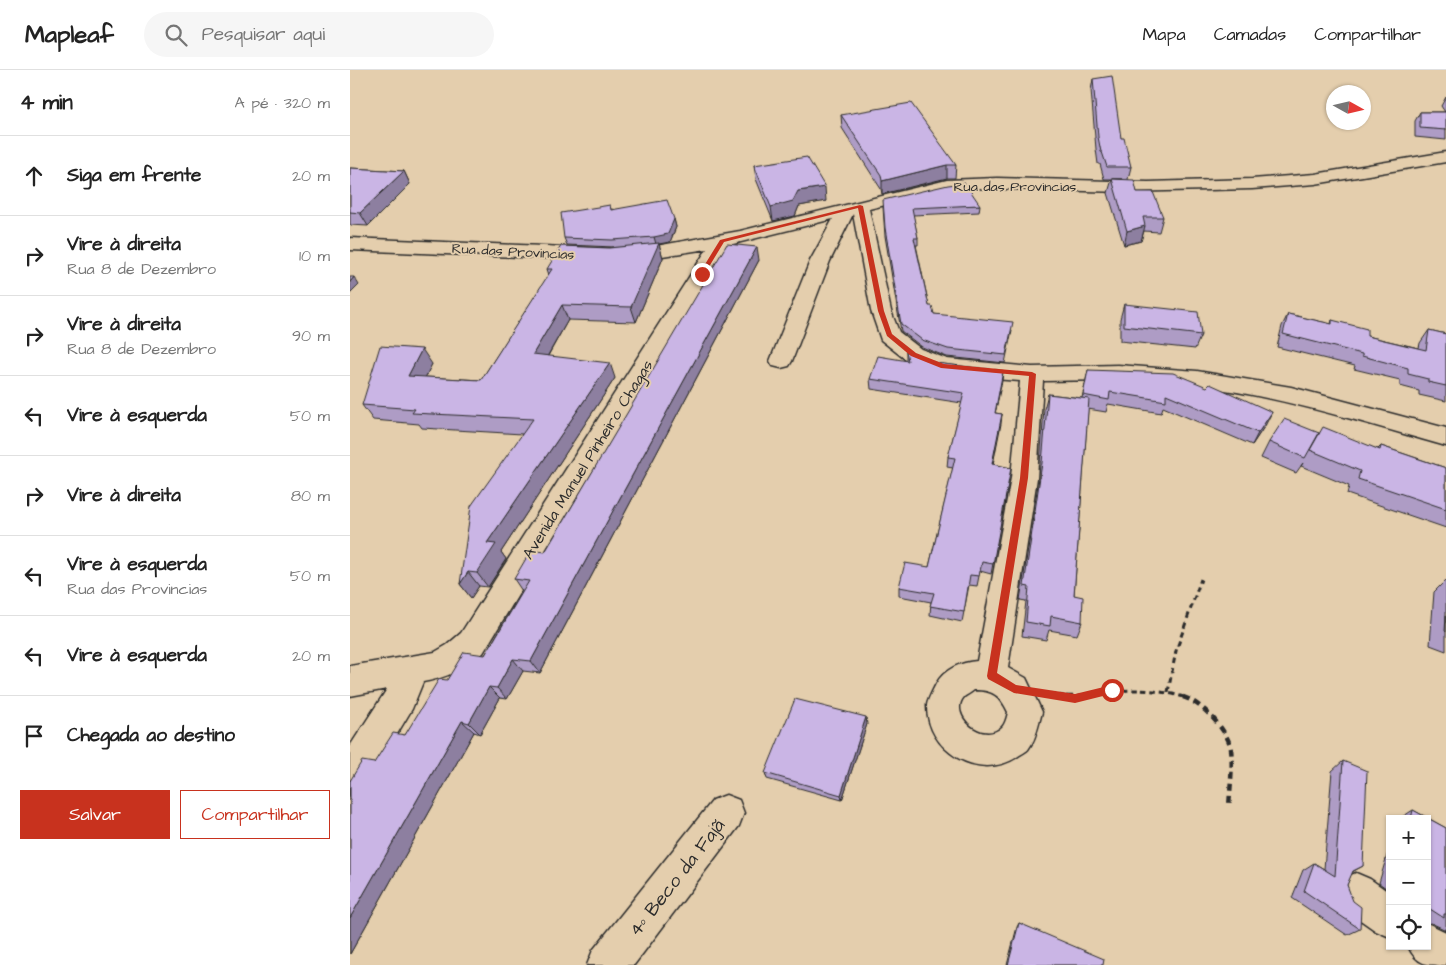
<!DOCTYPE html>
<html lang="pt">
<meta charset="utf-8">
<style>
body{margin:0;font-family:"Architects Daughter",sans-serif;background:#f6f6f6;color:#222}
.controls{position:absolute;right:15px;bottom:15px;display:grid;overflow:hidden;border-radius:0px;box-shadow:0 1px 4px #0004}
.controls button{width:45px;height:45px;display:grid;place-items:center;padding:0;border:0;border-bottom:1px solid #e0e0e0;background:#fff;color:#222;font:25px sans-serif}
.compass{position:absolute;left:976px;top:15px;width:45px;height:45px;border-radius:50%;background:#fff;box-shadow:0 1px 4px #0004;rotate:98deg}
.stop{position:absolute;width:15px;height:15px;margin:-11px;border:4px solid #c8321e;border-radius:50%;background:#fff}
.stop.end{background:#c8321e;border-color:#fff;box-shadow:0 1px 5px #0008}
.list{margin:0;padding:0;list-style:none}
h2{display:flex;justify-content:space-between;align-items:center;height:65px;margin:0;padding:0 20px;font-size:21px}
h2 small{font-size:16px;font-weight:400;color:#767676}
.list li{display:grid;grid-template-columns:32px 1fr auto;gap:15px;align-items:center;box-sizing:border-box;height:80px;padding:0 20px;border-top:1px solid #e0e0e0}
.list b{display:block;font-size:19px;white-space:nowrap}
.list p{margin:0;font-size:16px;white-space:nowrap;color:#767676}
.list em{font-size:16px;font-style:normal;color:#767676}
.actions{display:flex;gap:10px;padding:15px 20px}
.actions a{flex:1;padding:11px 0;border:1px solid #c8321e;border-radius:0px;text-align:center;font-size:18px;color:#c8321e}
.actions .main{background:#c8321e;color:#fff}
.icon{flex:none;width:28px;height:28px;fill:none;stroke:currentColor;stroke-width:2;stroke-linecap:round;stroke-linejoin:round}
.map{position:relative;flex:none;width:1096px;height:895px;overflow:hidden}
header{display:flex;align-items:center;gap:30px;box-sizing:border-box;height:70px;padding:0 25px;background:#fff;border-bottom:1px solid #e0e0e0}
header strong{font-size:24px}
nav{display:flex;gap:28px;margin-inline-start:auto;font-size:18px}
.search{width:350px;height:45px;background:#f6f6f6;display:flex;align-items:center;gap:12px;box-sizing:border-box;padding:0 18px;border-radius:28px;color:#767676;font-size:19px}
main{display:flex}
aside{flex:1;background:#fff}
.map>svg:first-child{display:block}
</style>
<header>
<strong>Mapleaf</strong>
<div class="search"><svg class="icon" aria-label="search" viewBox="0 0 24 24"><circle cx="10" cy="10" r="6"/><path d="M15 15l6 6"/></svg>Pesquisar aqui</div>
<nav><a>Mapa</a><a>Camadas</a><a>Compartilhar</a></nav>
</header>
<main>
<aside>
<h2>4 min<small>A pé · 320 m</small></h2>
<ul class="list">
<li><svg class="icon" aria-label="ahead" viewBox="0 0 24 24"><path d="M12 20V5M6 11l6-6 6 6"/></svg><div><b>Siga em frente</b></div><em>20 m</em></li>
<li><svg class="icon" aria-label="right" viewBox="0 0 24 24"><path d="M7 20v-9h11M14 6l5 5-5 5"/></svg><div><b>Vire à direita</b><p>Rua 8 de Dezembro</p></div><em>10 m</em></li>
<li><svg class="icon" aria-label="right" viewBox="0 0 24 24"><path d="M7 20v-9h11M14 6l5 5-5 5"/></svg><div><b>Vire à direita</b><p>Rua 8 de Dezembro</p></div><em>90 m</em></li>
<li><svg class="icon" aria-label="left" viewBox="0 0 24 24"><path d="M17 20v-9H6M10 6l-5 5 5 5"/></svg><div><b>Vire à esquerda</b></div><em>50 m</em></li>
<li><svg class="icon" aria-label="right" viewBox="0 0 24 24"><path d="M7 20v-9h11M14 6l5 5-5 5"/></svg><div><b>Vire à direita</b></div><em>80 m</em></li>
<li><svg class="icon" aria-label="left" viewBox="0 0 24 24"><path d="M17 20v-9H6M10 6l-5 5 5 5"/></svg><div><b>Vire à esquerda</b><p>Rua das Provincias</p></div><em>50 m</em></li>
<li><svg class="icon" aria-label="left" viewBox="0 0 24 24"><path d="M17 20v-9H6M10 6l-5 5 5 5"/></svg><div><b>Vire à esquerda</b></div><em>20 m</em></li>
<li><svg class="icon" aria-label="arrive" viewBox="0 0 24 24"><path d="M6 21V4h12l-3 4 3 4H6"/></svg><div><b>Chegada ao destino</b></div></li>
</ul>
<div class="actions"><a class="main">Salvar</a><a>Compartilhar</a></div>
</aside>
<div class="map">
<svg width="1096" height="895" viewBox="0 0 1096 895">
<rect width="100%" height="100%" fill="#e4cead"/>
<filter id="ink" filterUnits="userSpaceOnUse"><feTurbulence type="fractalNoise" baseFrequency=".02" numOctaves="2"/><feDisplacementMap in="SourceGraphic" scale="10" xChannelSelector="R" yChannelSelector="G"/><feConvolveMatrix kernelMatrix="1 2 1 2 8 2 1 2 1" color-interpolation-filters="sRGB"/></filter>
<g filter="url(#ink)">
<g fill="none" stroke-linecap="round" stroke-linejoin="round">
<g stroke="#2b2b2b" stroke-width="3">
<path id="minor" d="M 1096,82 L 1096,92 L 965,114 L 902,119 L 773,122 L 622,118 L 597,120 L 519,139 L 541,241 L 549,262 L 571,279 L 597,289 L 682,297 L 768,295 L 847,301 L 941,317 L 1096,358 L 1096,376 C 1014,353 933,327 849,316 C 797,309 745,310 693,311 L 687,408 L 658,598 L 676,608 L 692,642 C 689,653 686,669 679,678 C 677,682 670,684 667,687 C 629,712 576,681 577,635 C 578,629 583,620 586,614 C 594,599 611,592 627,591 L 661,408 L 670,311 L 631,308 L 585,301 L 555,289 L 531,270 L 521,241 L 503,144 L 480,191 L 442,291 L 439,296 L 431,298 L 423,296 L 420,291 L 460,191 L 483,149 L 379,175 L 133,583 C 115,599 97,608 73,612 L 62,639 L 13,721 L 0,726 L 0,676 L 37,619 L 0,626 L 0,596 L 85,582 L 97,575 L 111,563 L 357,179 L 306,187 L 264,191 L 0,180 L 0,168 L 264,179 L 306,176 L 390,161 L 597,110 L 647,108 L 798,112 L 902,109 L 965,104 ZM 624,620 C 643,620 650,625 658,642 C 657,647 655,654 652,657 C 633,676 598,645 614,627 C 616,625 621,623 624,620 Z
M 376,725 L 389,730 L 394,743 L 389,756 L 284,895 L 237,895 L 243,880 L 363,730 Z
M 1006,803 L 1020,809 L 1040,823 L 1040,867 L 1026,861 L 992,837 L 986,823 L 992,809 Z
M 1077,853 L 1096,862 L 1096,895 C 1076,895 1067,895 1058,876 L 1077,876 Z"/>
</g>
<path stroke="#2b2b2b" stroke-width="3" stroke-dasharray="5.5 4" stroke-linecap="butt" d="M 818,622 L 826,581 L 851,509
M 700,624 L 724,628
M 726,628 C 764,619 799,616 837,628"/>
<path stroke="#2b2b2b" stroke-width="4.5" stroke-dasharray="7 5" stroke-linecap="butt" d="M 716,627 L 732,627
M 833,627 C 851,632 878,660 881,679 C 883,697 880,719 879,737"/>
<use href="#minor" fill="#e4cead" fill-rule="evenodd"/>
</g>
<path fill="#ae9cc5" stroke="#2b2b2b" d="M 743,9 L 771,68 L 781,97 L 778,109 L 787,122 L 813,147 L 809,162 L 794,161 L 791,171 L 774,175 L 758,123 L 762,109 L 772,109 L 754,109 L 750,94 L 748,94 L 746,79 L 741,20 Z
M 1096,27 L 1096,70 L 1065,67 L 1065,51 L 1070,42 L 1095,42 L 1091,36 Z
M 491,45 L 606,95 L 605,108 L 597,108 L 532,124 L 531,119 L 492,58 Z
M 404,95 L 476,131 L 449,136 L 445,146 L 423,151 L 406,109 Z
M 0,98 L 54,101 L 60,114 L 18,156 L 0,155 Z
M 630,135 L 629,142 L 563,145 L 568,168 L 568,175 L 566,175 L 579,236 L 584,244 L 662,260 L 655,293 L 597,287 L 572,277 L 551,261 L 535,166 L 533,137 Z
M 261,139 L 324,149 L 326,157 L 320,172 L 309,174 L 313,188 L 286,252 L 218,250 L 198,286 L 265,308 L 151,482 L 156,489 L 138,517 L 129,516 L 121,528 L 110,514 L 172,364 L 72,358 L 69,354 L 23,350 L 12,335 L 82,294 L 75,307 L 131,310 L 199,205 L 197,199 L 259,178 L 264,177 L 217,175 L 214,168 Z
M 409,190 L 190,603 L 173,601 L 157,629 L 150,628 L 130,664 L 124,662 L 0,884 L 0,711 L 24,693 L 55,665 L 97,610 L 135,585 L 172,521 L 164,509 L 195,482 Z
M 774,234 L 851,265 L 845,279 L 770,271 L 770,249 Z
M 938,244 L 981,254 L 982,250 L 1017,266 L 1069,278 L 1070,273 L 1079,260 L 1096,264 L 1096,331 L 1069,325 L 1069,321 L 1050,316 L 1050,310 L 1004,299 L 1005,296 L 927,277 L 932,256 Z
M 556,281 L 585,293 L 653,301 L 645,343 L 652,344 L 643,394 L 661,398 L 641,504 L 630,501 L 627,516 L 619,515 L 612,552 L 580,545 L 581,532 L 549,526 L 549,517 L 579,497 L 603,398 L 597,397 L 598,387 L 612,333 L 521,319 L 520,309 L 556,290 Z
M 738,300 L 916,354 L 902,375 L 813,337 L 811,343 L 758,334 L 756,342 L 738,339 L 724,525 L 732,552 L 727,565 L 699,560 L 696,570 L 672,566 L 676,531 L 670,530 L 689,408 L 694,339 L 698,324 L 732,328 Z
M 969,363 L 1028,379 L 1031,376 L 1096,398 L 1096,458 L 997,424 L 999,416 L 951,396 L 953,393 L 946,403 L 911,388 L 919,372 Z
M 1096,510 L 1096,581 L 1080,575 L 1084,522 Z
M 517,654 L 492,730 L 417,709 L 415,703 Z
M 993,691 L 1013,796 L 1002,802 L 997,815 L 1010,859 L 997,865 L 942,828 L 953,800 L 964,793 L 974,799 L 982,701 Z
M 1063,740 L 1096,758 L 1096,860 L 1081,853 L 1077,854 L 1077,749 L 1049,749 Z
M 1040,775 L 1040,821 L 1029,813 Z
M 669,853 L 753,895 L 657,895 L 667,857 Z"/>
<path fill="#8d7fa0" stroke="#2b2b2b" d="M 597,95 L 597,108 L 532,124 L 532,111 Z
M 54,101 L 60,114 L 18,156 L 10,143 Z
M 475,117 L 476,131 L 449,136 L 445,146 L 423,151 L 421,137 L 448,121 Z
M 324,149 L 326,157 L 320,172 L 309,174 L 313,188 L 286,252 L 281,237 L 306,174 L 304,167 Z
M 795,156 L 791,171 L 774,175 L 777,161 Z
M 407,177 L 409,190 L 190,603 L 181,591 Z
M 4,207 L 9,215 L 0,224 L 0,212 Z
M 212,235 L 218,250 L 190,299 L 183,284 Z
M 72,279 L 82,294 L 68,322 L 58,306 Z
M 260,293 L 265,308 L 151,482 L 156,489 L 138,517 L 127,503 L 137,473 Z
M 653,301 L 652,311 L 643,353 L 645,343 Z
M 922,342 L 916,354 L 902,375 L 908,363 Z
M 652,344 L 651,354 L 641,404 L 642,394 Z
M 118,502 L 129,516 L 121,528 L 110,514 Z
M 163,589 L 173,601 L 157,629 L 147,618 Z
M 139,617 L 150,628 L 130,664 L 119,653 Z
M 516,647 L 517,654 L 492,730 L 491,725 Z
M 112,651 L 124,662 L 0,884 L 0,848 Z"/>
<path fill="#cab5e5" stroke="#2b2b2b" d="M 762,6 L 771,68 L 774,68 L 781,97 L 757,97 L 752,82 L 751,82 L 748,67 L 743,9 Z
M 561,33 L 606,95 L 597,95 L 532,111 L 531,105 L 491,45 Z
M 1070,42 L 1096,42 L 1096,60 L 1070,58 Z
M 457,87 L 475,117 L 448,121 L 443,131 L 421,137 L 404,95 Z
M 0,98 L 54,101 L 10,143 L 0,142 Z
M 762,109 L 784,110 L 787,122 L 803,122 L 813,147 L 793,147 L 795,156 L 777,161 Z
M 615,113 L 630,135 L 562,138 L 568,168 L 564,168 L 579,236 L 582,236 L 584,244 L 663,252 L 656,285 L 598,279 L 572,270 L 551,254 L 535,158 L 533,130 L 598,115 Z
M 317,130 L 324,149 L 318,164 L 304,167 L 262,170 L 214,168 L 211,143 L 260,135 L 261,140 Z
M 309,173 L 281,237 L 212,235 L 183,284 L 260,293 L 137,473 L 146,474 L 127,503 L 118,502 L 110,514 L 121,436 L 183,349 L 62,343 L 65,339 L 12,335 L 30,276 L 72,279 L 58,306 L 131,310 L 202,199 L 197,199 L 211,176 L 259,178 Z
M 377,174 L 407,177 L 181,591 L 163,589 L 147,618 L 139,617 L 119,653 L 112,651 L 0,848 L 0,711 L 12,691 L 24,693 L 43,663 L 55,665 L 89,609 L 97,610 L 114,582 L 135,585 L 179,511 L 164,509 L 181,480 L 195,482 Z
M 0,207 L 4,207 L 0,212 Z
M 774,234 L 848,242 L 851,265 L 774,256 Z
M 938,244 L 982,254 L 982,250 L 1017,259 L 1017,266 L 1076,280 L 1079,260 L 1096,264 L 1096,316 L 1078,312 L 1078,309 L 1058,304 L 1058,298 L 1012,286 L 1012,284 L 933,264 Z
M 556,281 L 585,293 L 653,301 L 645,343 L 652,344 L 642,394 L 661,398 L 643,494 L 632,492 L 629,506 L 620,505 L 614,542 L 580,536 L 584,523 L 549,517 L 555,493 L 579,497 L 605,388 L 598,387 L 614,323 L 520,309 L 528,286 L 558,291 Z
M 738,300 L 823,303 L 857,317 L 860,314 L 922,342 L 908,363 L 816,324 L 816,331 L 760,322 L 759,330 L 733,325 Z
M 698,324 L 739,329 L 724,525 L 733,527 L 732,552 L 701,546 L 700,556 L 676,552 L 679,517 L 674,516 L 692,393 Z
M 934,349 L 969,363 L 955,388 L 919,372 Z
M 973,357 L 1030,380 L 1031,376 L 1096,398 L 1096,439 L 1008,409 L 1010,401 L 960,380 Z
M 1096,546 L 1096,562 L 1095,561 Z
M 445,629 L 516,647 L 491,725 L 415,703 Z
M 993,691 L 1017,701 L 1013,796 L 1003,801 L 997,815 L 1003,831 L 1011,837 L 1010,859 L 954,821 L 964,793 L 985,806 Z
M 1063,740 L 1096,758 L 1096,844 L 1094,844 L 1094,848 L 1077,837 L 1077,749 L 1061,749 Z
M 669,853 L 754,889 L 753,895 L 658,895 Z"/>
</g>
<path fill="#c8321e" d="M 510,135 L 513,136 L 534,241 L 542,264 L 566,283 L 594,294 L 682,302 L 686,304 L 678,408 L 647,603 L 666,615 L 725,624 L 762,615 L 767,620 L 765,623 L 725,633 L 664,623 L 638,609 L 637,606 L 670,408 L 679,306 L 591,298 L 561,286 L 537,266 L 528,241 L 508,138 L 374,172 L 354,205 L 349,204 L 370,170 Z"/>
<g text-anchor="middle" stroke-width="4" stroke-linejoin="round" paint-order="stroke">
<g font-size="14" fill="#2b2b2b" stroke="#e4cead">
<text x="665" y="121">Rua das Provincias</text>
<text transform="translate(163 181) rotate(3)" y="5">Rua das Provincias</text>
</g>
<g font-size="16" fill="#2b2b2b" stroke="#e4cead">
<text transform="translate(237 389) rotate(-58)" y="6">Avenida Manuel Pinheiro Chagas</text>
</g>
<g font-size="19" fill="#2b2b2b" stroke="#e4cead">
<text transform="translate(326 807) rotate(-52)" y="7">4º Beco da Fajã</text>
</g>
</g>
</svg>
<div class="controls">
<button>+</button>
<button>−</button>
<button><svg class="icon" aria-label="locate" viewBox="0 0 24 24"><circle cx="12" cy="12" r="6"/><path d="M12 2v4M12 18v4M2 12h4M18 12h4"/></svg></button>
</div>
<svg class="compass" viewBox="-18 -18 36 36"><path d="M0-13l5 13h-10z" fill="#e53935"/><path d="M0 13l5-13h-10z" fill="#767676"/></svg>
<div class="stop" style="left:762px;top:620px"></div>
<div class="stop end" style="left:352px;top:204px"></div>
</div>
</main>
